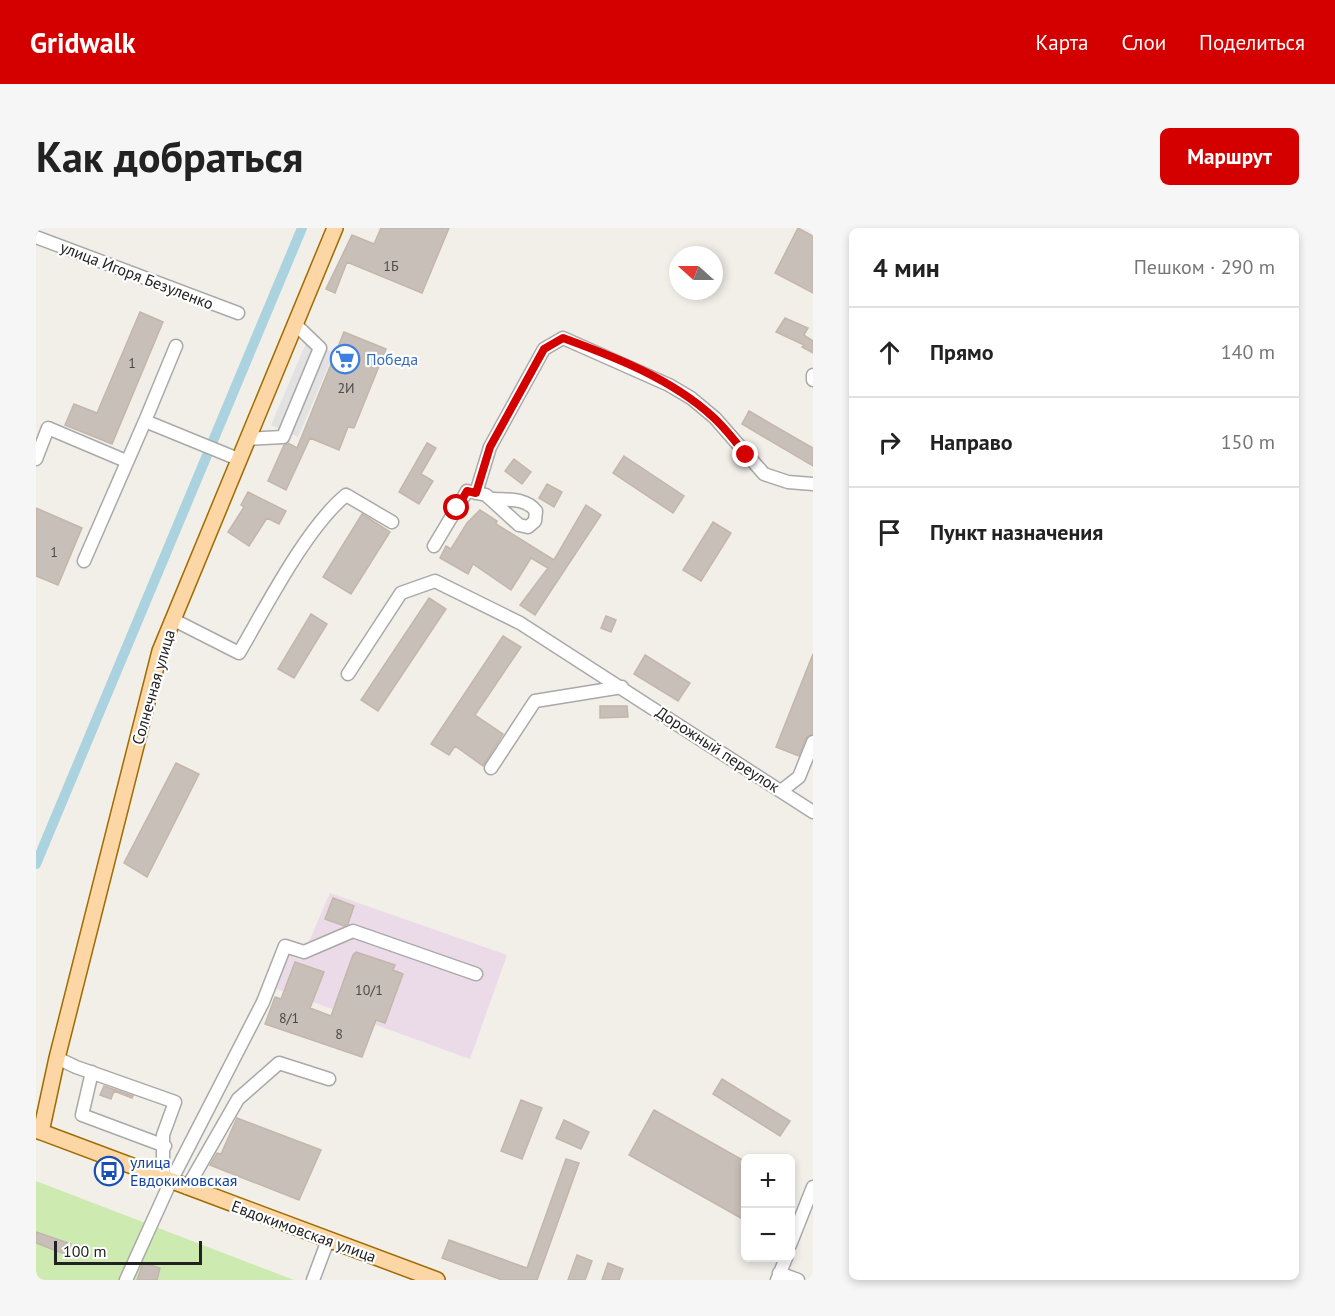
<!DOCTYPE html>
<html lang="ru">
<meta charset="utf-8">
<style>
body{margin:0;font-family:"PT Sans",sans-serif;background:#f6f6f6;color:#222}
.controls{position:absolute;right:18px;bottom:18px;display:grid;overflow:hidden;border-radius:9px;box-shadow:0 3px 9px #0003}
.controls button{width:54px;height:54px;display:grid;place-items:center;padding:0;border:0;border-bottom:2px solid #e0e0e0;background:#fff;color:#222;font:30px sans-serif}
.compass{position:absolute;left:633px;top:18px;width:54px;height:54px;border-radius:50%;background:#fff;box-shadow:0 3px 9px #0003;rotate:291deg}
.scale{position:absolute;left:18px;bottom:15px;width:148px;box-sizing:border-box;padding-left:6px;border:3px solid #222;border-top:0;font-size:16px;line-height:21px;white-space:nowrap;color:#222;-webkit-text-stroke:4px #fff;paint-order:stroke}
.stop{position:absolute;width:18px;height:18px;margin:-14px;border:4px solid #d40000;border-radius:50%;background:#fff}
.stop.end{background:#d40000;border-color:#fff;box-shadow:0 2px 6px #0008}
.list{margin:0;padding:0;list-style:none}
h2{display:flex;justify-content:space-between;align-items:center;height:78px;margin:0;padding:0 24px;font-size:26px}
h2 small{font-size:20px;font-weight:400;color:#767676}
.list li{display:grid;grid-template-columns:39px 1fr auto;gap:18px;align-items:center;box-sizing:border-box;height:90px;padding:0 24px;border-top:2px solid #e0e0e0}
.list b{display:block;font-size:22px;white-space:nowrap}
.list em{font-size:20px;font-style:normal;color:#767676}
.icon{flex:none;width:33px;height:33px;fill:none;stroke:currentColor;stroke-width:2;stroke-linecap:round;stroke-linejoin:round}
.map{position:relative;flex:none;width:777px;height:1052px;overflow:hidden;border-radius:9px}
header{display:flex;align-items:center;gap:36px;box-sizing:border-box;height:84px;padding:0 30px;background:#d40000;color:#fff}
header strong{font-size:28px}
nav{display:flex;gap:33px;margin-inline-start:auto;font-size:21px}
.intro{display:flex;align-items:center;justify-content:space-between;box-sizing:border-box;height:144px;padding:0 36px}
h1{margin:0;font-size:42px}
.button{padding:15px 27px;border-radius:9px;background:#d40000;color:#fff;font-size:21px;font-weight:700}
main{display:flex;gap:36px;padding:0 36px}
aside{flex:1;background:#fff;border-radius:9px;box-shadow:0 3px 9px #0003}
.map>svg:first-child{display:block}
</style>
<header>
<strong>Gridwalk</strong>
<nav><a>Карта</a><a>Слои</a><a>Поделиться</a></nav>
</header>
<div class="intro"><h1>Как добраться</h1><a class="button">Маршрут</a></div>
<main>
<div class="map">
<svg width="777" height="1052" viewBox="0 0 777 1052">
<rect width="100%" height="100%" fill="#f2efe9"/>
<path fill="#ebdbe8" d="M 294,665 L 471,727 L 434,831 L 238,760 L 251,727 L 265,732 Z"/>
<path fill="#cdebb0" d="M 0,953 L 258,1052 L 0,1052 Z"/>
<path fill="#e2e2e2" d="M 271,113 L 298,125 L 262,209 L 235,197 Z"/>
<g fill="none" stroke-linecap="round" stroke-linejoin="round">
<path stroke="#aad3df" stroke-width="10" d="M 0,636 L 266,0"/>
</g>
<path fill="#c7bfb8" stroke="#c4b6ab" stroke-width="1.5" d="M 345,0 L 413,0 L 386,65 L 311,34 L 299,65 L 290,61 L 316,7 L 338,16 Z
M 762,0 L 777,8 L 777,65 L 739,45 Z
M 104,84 L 127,94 L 76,216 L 29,197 L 38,176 L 61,185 Z
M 749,90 L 772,100 L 768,107 L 777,113 L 777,125 L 766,119 L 768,117 L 740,104 Z
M 308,104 L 350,121 L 318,200 L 312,199 L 303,222 L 274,210 L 250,262 L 232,253 L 248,217 L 252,215 L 261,220 Z
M 713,183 L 777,220 L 777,238 L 706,196 Z
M 391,215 L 400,220 L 385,246 L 397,253 L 383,276 L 363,264 Z
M 588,228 L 648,268 L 637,285 L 577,245 Z
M 478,231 L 495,244 L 486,256 L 469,243 Z
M 511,256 L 526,264 L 518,279 L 503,270 Z
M 212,264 L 250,283 L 243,296 L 231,290 L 213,318 L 192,304 L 208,279 L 205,277 Z
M 550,277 L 565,287 L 499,387 L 484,377 L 512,340 L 495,330 L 475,362 L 437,336 L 432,346 L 404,330 L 410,318 L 415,321 L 431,295 L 444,282 L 461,293 L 460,296 L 518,332 Z
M 0,280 L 46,300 L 22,357 L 0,348 Z
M 326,286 L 354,304 L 315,366 L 287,349 Z
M 677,294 L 695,305 L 665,353 L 647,342 Z
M 393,370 L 410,381 L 342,483 L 325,472 Z
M 275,386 L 291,396 L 258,450 L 242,441 Z
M 570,388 L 580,392 L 575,404 L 565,400 Z
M 467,408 L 485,419 L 439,487 L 467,506 L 447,538 L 419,518 L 413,527 L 395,516 Z
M 777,426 L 777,506 L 770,510 L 763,528 L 740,519 Z
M 609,427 L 654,455 L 642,473 L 598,446 Z
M 564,478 L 591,478 L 592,489 L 564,490 Z
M 140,535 L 163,546 L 111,649 L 88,635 Z
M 297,670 L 318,678 L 312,696 L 308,698 L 289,691 Z
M 320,724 L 359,737 L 357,742 L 367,746 L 349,795 L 340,792 L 326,829 L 229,796 L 239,769 L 245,771 L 259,734 L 288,744 L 274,780 L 295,788 L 317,727 Z
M 686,851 L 754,893 L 744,908 L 677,866 Z
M 68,858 L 97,868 L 96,870 L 78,863 L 75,871 L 64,867 Z
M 485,872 L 506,880 L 486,931 L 465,923 Z
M 618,882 L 710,934 L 710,993 L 593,927 Z
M 201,890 L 285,922 L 263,972 L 174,937 L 181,925 L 185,926 Z
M 528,892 L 553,904 L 545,921 L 520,910 Z
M 530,931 L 543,935 L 501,1052 L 466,1052 L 406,1030 L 413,1012 L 491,1040 Z
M 0,1004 L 35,1016 L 31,1027 L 0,1015 Z
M 541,1027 L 556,1033 L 549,1052 L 532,1052 Z
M 107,1035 L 124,1040 L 121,1052 L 101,1052 Z
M 572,1035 L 587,1041 L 583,1052 L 566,1052 Z"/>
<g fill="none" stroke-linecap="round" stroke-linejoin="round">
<g stroke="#a9a9a9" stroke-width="15">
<path id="minor" d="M 0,9 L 202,85
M 777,147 L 777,152
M 109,193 L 140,118
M 211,211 L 247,209 L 284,120 L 259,96
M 0,231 L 12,200 L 90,233
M 440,265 L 454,219 L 508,121 L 527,110 L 633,157 L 655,170 L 679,190 L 728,246 L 752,254 L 777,256
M 398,318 L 431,263 L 450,267 L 483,297 L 492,299 L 499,293 L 500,283 C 490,270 473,272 458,271
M 48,333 L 109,193 L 202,231
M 136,391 L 203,425 C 230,379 270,300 310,267 L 356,294
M 312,446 L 365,365 L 399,353 L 484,395 L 777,584
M 455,540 L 499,473 L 586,459
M 745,563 L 763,549 L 777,514
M 21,830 L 40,839 L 139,874 L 127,907 L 127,952
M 56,844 L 46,887 L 129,918
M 151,960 L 202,871 L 243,835 L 293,851
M 754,1017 L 777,959
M 743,1045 L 762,1052
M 90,1052 L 134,955 L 227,774 L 249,718 L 268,724 L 317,703 L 440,746
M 277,1052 L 292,1012
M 741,1052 L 750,1030"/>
</g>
<g stroke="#a06b00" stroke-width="18">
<path id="major" d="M 0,902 L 401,1052
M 5,904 L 21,830 L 124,423 L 299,0"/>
</g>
<use href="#minor" stroke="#fff" stroke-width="12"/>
<use href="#major" stroke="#fcd6a4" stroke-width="15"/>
</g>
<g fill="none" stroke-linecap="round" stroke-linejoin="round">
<path stroke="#d40000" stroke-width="8" d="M 421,280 L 431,263 L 440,265 L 454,219 L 508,121 L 527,110 C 579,129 636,151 677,189 C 689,200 700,214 710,227"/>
</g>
<defs>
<g id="supermarket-ring" transform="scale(1.5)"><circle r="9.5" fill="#fff" stroke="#3f7fe0" stroke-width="1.5"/><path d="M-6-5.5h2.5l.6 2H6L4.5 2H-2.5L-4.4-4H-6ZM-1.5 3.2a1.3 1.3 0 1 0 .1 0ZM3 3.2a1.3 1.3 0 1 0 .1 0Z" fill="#3f7fe0"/></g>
<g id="bus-ring" transform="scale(1.5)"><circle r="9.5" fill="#fff" stroke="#1a4fb4" stroke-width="1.5"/><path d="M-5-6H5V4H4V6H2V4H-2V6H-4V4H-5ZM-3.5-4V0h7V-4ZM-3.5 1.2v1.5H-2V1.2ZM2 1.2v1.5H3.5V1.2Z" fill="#1a4fb4"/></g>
</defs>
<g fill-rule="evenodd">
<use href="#supermarket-ring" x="309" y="131"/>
<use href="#bus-ring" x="73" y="943"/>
</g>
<g text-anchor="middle" stroke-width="4.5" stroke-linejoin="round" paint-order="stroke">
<g font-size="14" fill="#4b4948">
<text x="355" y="43">1Б</text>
<text x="96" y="140">1</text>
<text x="310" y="165">2И</text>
<text x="18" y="329">1</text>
<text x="333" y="767">10/1</text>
<text x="253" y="795">8/1</text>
<text x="303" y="811">8</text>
</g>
<g font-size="16" fill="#222" stroke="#fff">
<text transform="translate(101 47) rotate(21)" y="6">улица Игоря Безуленко</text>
<text transform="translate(117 459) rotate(-74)" y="6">Солнечная улица</text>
<text transform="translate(682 521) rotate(33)" y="6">Дорожный переулок</text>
<text transform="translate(268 1003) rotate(20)" y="6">Евдокимовская улица</text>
</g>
<g font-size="16" fill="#366cbe" stroke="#fff" text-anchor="start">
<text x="330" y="137">Победа</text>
</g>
<g font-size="16" fill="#164399" stroke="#fff" text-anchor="start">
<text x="94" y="940">улица<tspan x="94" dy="18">Евдокимовская</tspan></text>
</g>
</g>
</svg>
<div class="controls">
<button>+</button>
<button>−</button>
</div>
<svg class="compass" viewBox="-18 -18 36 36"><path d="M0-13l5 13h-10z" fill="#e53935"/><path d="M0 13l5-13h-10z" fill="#767676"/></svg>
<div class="scale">100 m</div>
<div class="stop" style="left:421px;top:280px"></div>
<div class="stop end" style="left:710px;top:227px"></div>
</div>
<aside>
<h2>4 мин<small>Пешком · 290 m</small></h2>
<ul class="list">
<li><svg class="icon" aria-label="ahead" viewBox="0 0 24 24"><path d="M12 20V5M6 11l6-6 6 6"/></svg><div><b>Прямо</b></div><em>140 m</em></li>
<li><svg class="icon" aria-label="right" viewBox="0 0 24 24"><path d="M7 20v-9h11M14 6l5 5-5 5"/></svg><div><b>Направо</b></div><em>150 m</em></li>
<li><svg class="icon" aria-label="arrive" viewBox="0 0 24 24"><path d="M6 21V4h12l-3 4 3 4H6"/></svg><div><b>Пункт назначения</b></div></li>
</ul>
</aside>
</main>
